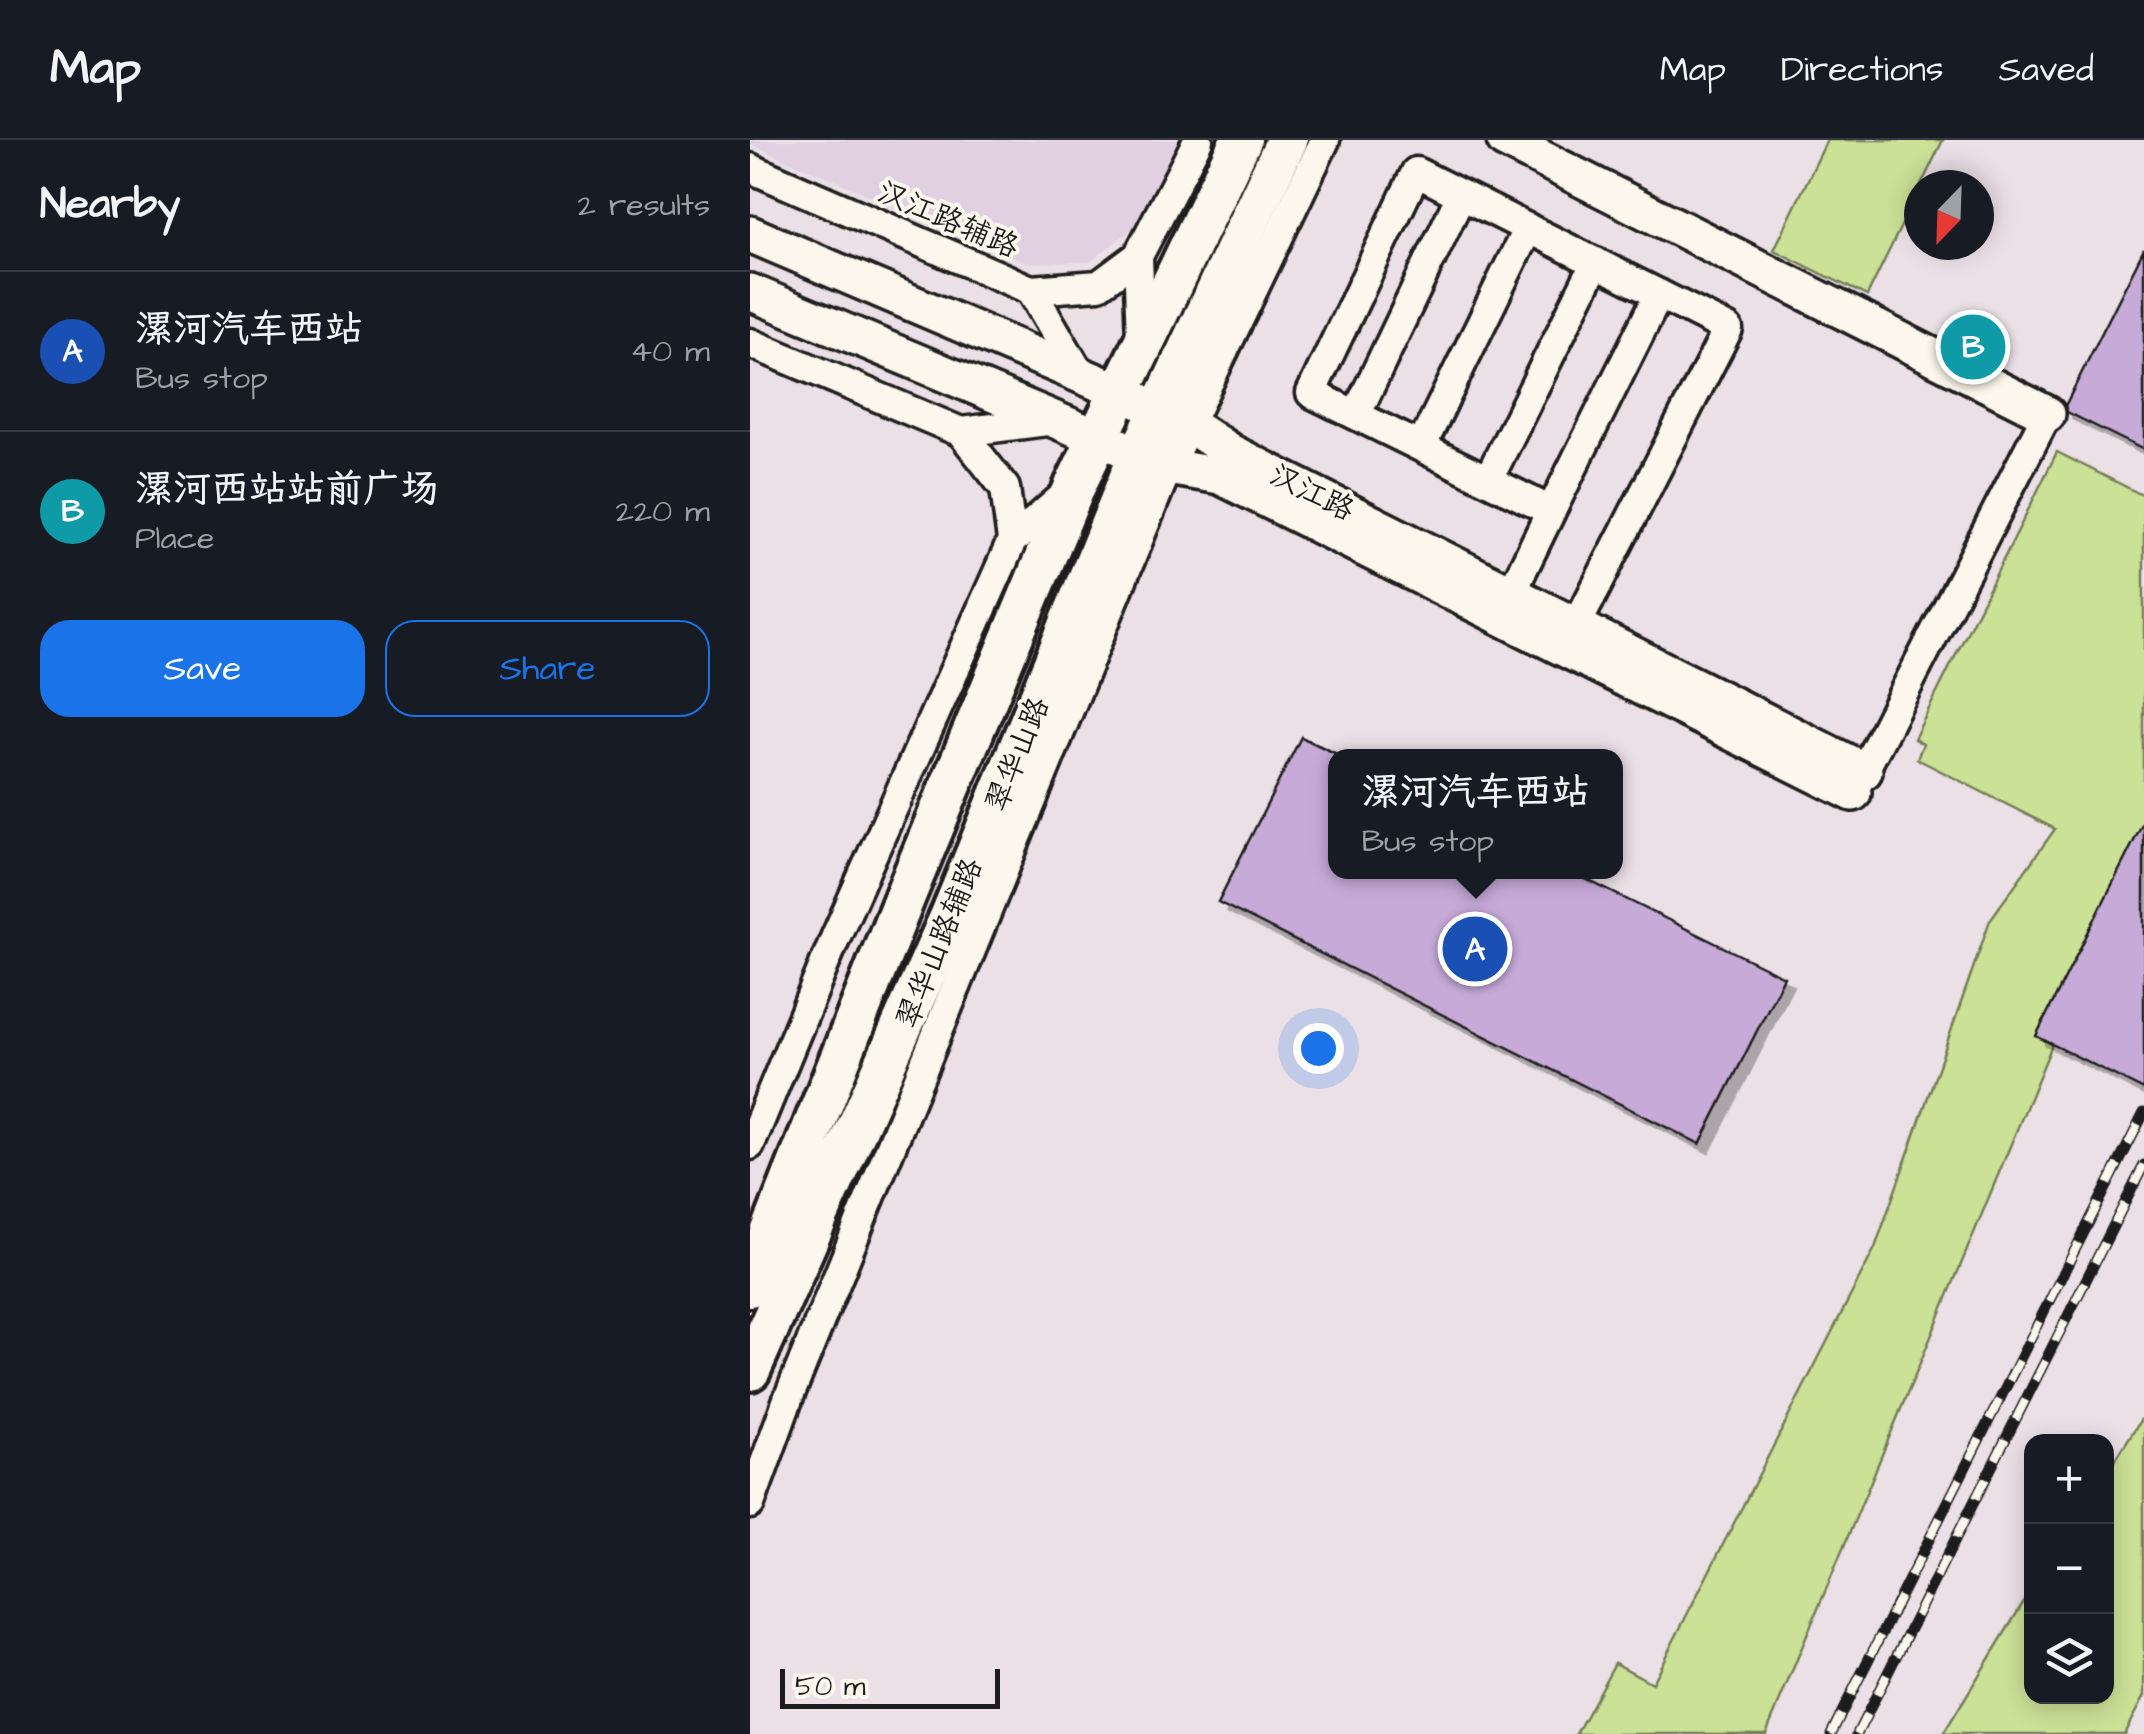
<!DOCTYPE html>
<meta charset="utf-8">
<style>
body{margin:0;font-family:"Architects Daughter","LXGW WenKai TC",sans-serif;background:#242831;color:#f1f3f6}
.controls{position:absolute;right:30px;bottom:30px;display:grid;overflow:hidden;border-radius:20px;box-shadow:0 5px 25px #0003}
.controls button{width:90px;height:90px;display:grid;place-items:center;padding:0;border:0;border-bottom:2px solid #363941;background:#171b24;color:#f1f3f6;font:50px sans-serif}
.compass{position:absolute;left:1154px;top:30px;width:90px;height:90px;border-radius:50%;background:#171b24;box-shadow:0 5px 25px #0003;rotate:203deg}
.scale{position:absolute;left:30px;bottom:25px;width:220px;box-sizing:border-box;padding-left:10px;border:5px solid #1c1c1c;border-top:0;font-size:28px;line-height:35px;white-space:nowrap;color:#1c1c1c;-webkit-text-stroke:8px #fbf7ec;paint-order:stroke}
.you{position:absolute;left:568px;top:908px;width:35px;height:35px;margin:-25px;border:8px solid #fff;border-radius:50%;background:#1a73e8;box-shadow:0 0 0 15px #1a73e833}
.badge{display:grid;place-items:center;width:65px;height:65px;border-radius:50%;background:#1a73e8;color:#fff;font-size:32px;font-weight:700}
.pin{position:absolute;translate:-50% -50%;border:5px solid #fff;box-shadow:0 2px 10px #0006}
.popup{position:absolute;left:578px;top:609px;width:295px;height:130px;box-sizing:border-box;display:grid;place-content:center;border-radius:20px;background:#171b24;filter:drop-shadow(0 2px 8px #0005);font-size:32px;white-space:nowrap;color:#9ea1a6}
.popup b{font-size:38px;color:#f1f3f6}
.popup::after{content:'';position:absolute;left:50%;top:100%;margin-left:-20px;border:20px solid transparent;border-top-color:#171b24}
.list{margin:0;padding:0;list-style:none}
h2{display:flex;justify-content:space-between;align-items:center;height:130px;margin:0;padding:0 40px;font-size:42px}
h2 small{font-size:32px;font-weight:400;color:#9ea1a6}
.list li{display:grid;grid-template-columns:65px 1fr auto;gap:30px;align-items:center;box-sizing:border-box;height:160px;padding:0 40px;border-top:2px solid #363941}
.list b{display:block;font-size:38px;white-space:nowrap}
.list p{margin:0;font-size:32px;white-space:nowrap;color:#9ea1a6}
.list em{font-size:32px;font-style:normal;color:#9ea1a6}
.actions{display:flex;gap:20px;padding:30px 40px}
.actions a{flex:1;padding:22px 0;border:2px solid #1a73e8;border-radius:30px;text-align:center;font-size:35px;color:#1a73e8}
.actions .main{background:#1a73e8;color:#fff}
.icon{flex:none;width:55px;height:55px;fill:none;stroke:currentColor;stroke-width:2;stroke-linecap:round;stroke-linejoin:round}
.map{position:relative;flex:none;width:1394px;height:1594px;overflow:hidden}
header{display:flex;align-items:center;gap:60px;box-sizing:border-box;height:140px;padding:0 50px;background:#171b24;border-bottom:2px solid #363941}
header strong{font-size:48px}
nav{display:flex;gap:55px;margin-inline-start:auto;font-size:35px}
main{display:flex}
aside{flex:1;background:#171b24}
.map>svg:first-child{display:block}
</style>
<header>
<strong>Map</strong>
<nav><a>Map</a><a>Directions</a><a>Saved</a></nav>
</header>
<main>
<aside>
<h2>Nearby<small>2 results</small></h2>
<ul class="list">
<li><span class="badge" style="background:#1a4fb4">A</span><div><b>漯河汽车西站</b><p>Bus stop</p></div><em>40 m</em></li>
<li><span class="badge" style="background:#0f9aa8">B</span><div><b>漯河西站站前广场</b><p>Place</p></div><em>220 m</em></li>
</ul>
<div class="actions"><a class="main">Save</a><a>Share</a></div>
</aside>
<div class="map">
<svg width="1394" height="1594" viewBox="0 0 1394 1594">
<defs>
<filter id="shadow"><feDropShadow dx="9" dy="9" stdDeviation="0" flood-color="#0004"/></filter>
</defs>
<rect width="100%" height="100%" fill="#ebe0e6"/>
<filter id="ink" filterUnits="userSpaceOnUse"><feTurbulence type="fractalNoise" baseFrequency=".01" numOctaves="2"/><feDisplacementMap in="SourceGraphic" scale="20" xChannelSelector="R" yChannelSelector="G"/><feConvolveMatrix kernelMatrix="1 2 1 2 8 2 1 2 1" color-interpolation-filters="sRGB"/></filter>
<g filter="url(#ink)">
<path fill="#e0d0e2" d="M 0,0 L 428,0 L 383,88 L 340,122 L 278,123 L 0,4 Z"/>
<path fill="#cbe196" stroke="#747e59" stroke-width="2.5" d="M 1077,0 L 1193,0 L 1117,156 L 1024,110 Z
M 1307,312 L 1394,356 L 1394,704 L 1351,787 L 1016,1594 L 826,1594 L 865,1523 L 902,1543 L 1125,1108 L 1240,780 L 1305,689 L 1167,619 L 1173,604 L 1164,599 Z
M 1394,1274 L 1394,1556 L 1374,1594 L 1193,1594 L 1281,1450 L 1282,1556 L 1356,1556 L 1357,1333 Z"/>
<path fill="#c6abd9" stroke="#1c1c1c" stroke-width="2.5" filter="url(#shadow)" d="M 1394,109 L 1394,310 L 1313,270 Z
M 551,597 L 591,616 L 585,616 L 585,732 L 821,732 L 1034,837 L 950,1004 L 468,762 Z
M 1394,681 L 1394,950 L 1286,896 Z"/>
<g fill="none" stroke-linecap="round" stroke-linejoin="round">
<g stroke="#1c1c1c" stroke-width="35">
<path id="minor" d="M 0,28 L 281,150 L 330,234
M 281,150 L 349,145 L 388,116
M 391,199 L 388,116 L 448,0
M 0,203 L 211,292 L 305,280
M 606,275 L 711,55
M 211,292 L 255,348 L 262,401
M 671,307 L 778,88
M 738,340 L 846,122
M 801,371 L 909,154
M 752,472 L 801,371 L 561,253 L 666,32 L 978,189 L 818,502
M 1106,646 L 1297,274
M 0,1005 L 86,796 L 262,401 L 316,354
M 0,1364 L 38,1259 L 418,327 L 575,0"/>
</g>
<g stroke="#1c1c1c" stroke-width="42">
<path id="tertiary" d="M 755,0 L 1297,274
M 0,94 L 368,251 L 438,284 L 482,313 L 1114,631
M 0,152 L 418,327 L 470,336 L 1103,653"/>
</g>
<g stroke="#1c1c1c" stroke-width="48">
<path id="secondary" d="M 0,1146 L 155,756 L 325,346 L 491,0
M 0,1230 L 201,775 L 389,315 L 537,0"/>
</g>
<use href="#minor" stroke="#fbf7ec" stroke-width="28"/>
<use href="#tertiary" stroke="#fbf7ec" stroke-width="35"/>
<use href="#secondary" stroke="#fbf7ec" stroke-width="40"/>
<g stroke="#1c1c1c" stroke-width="11">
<path id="rail" d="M 1081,1594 L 1394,973
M 1107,1594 L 1394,1025"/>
</g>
<use href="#rail" stroke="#fbf7ec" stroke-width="8" stroke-dasharray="22" stroke-linecap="butt"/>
</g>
</g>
<g text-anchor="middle" stroke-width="8" stroke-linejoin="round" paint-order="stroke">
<g font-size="30" fill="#1c1c1c" stroke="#fbf7ec">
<text transform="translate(198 79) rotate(23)" y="10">汉江路辅路</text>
<text transform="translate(562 352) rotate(26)" y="10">汉江路</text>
<text transform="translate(267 614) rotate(-68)" y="10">翠华山路</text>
<text transform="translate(189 803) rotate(-68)" y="10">翠华山路辅路</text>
</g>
</g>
</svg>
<div class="controls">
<button>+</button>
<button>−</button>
<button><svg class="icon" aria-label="layers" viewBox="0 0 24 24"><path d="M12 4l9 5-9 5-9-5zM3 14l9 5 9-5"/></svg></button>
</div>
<svg class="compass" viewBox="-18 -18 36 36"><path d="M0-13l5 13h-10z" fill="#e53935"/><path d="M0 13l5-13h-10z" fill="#9ea1a6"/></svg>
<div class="scale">50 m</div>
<div class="you"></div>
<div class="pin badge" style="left:725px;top:809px;background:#1a4fb4">A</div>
<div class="popup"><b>漯河汽车西站</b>Bus stop</div>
<div class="pin badge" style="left:1223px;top:207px;background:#0f9aa8">B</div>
</div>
</main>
